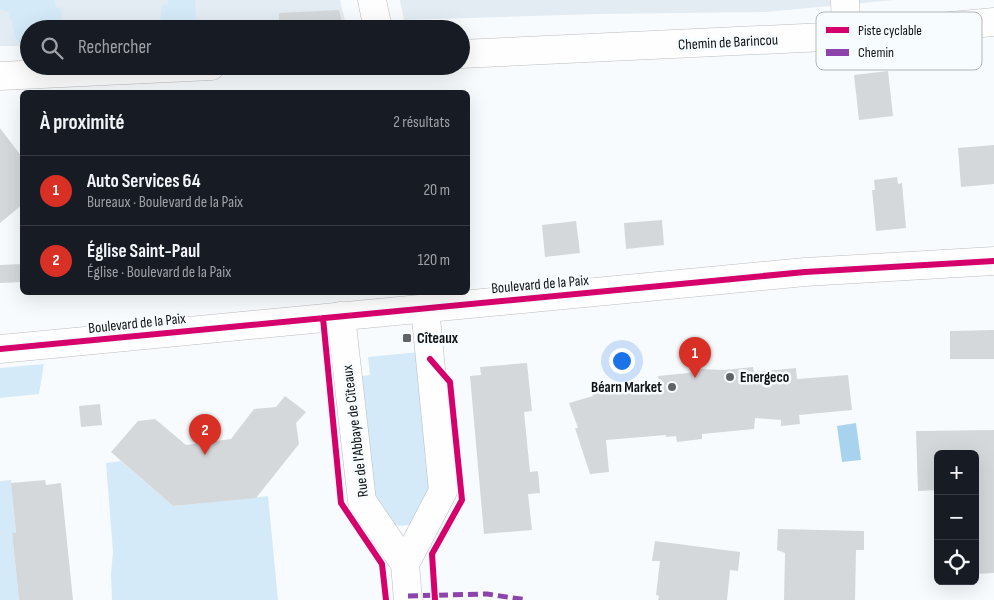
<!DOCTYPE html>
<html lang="fr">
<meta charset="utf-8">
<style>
body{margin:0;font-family:"Sofia Sans Condensed",sans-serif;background:#242831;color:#f1f3f6}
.controls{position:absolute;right:15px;bottom:15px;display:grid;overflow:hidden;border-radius:8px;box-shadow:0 5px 20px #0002}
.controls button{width:45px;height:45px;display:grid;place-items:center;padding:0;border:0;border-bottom:1px solid #363941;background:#171b24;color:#f1f3f6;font:25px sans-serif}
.you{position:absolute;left:621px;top:360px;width:18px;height:18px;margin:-12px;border:4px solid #fff;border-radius:50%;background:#1a73e8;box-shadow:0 0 0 8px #1a73e833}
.badge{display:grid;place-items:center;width:32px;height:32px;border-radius:50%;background:#d93025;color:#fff;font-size:16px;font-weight:700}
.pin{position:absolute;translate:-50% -41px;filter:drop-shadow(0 1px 2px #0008)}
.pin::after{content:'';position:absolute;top:26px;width:18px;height:15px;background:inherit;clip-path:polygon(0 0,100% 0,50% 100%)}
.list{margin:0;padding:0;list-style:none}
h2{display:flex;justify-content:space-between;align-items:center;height:65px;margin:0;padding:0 20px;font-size:21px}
h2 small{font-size:16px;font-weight:400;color:#9ea1a6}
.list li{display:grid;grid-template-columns:32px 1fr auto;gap:15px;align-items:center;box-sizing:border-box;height:70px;padding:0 20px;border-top:1px solid #363941}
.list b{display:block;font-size:19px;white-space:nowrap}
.list p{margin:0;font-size:16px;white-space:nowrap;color:#9ea1a6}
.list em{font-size:16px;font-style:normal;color:#9ea1a6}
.icon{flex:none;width:28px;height:28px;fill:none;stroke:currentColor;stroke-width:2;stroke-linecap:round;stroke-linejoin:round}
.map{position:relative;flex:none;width:994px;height:600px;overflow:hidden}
.search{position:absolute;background:#171b24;box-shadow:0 5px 20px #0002;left:20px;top:20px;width:450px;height:55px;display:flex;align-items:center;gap:12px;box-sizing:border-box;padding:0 18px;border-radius:28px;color:#9ea1a6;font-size:19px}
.panel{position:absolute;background:#171b24;box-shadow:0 5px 20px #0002;left:20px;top:90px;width:450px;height:205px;border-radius:8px}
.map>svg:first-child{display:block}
</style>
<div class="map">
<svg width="994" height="600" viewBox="0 0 994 600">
<rect width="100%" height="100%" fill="#f8fbfd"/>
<path fill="#e3ecf2" d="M 0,0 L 340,0 L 347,29 L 29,29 L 29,46 L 0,46 Z
M 400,0 L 894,0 L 766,12 L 596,14 L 404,20 Z"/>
<path fill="#d5eaf8" d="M 0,0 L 55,0 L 56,7 L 61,9 L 63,27 L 160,24 L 162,5 L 168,4 L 168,0 L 195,0 L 196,29 L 29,29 L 29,46 L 24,46 L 16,39 L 8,12 L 0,9 Z
M 419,352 L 433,488 L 415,523 C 397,529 392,524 377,516 L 355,377 L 370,375 L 368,357 Z
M 44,364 L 39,394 L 0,398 L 0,368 Z
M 121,461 L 173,506 L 268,496 L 278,600 L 112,600 L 111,574 L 113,552 L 106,463 Z
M 11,480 L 16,533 L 12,533 L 19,600 L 0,600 L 0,481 Z"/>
<path fill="#a8d3ee" d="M 856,423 L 861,460 L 842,462 L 837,426 Z"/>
<path fill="#d5d8da" d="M 339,10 L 344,29 L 279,29 L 279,13 Z
M 888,71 L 893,116 L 859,120 L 854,75 Z
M 0,128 L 22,157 L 22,205 L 0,223 Z
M 994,145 L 994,184 L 961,187 L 958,148 Z
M 897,177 L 898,184 L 902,183 L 906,228 L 876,231 L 872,190 L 875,190 L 874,180 Z
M 662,220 L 664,245 L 626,249 L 624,223 Z
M 576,221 L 580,253 L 545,257 L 542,225 Z
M 22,264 L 22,282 L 0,283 L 0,265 Z
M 994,330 L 994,359 L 950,359 L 950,331 Z
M 527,363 L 532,411 L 524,412 L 530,472 L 538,471 L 540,493 L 528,494 L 532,530 L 484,534 L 470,376 L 481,375 L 480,367 Z
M 753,367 L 754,372 L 796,368 L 797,379 L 848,375 L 852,410 L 799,415 L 800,424 L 781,426 L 781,420 L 755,418 L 754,429 L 702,434 L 702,439 L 677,442 L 676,436 L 666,437 L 666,435 L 606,440 L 609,472 L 590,474 L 575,428 L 578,428 L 569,403 L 593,396 L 590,389 L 659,381 L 658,376 L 688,373 L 702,369 L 724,370 Z
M 285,396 L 306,412 L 296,423 L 299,444 L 256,498 L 173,506 L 111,452 L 138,421 L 155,419 L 186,445 L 231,439 L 254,409 L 276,407 Z
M 100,404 L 102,425 L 81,427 L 79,406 Z
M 994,430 L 994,573 L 975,574 L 975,454 L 938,454 L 938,490 L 918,491 L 916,431 Z
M 45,480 L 46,485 L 61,483 L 73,600 L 19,600 L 12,533 L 16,533 L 11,483 Z
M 778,529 L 864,531 L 864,550 L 856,550 L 855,600 L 784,600 L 785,553 L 777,550 Z
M 655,541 L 740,552 L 738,571 L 730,570 L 727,600 L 658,600 L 659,596 L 656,595 L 660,561 L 652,561 Z"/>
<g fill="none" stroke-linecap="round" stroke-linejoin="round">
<g stroke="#bbbdbf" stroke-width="29">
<path id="minor" d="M 372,0 L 378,29
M 845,0 L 846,36
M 461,54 L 846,36 L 994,22
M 0,76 L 211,66
M 341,316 L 362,501 L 405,564 L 443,491 L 425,308
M 405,564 L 408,600"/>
</g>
<g stroke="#bbbdbf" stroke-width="29">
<path id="major" d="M 0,349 L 805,272 L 994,261"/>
</g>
<use href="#minor" stroke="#fefeff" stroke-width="28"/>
<use href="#major" stroke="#fefeff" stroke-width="28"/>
<path stroke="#8e44ad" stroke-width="5" stroke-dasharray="10 5" stroke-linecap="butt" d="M 408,596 L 487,594 L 527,600"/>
<g stroke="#f7fcfe" stroke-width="9">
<path id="cycleway" d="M 323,318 L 341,503 L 382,564 L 386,600
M 0,349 L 805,272 L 994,261
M 430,359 L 450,382 L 462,500 L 432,554 L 435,600"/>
</g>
<use href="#cycleway" stroke="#d6006c" stroke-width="6"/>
</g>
<g fill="#616466" stroke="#f7fcfe" stroke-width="2">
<rect x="402" y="333" width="10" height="10" rx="2.5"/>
<circle cx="730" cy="377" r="5"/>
<circle cx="672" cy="387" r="5"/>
</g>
<g text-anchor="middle" stroke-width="5" stroke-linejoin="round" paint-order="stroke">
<g font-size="15" fill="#101214" stroke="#f7fcfe">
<text transform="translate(728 42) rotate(-3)" y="5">Chemin de Barincou</text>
<text transform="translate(540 284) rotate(-5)" y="5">Boulevard de la Paix</text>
<text transform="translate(137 323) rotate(-6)" y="5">Boulevard de la Paix</text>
<text transform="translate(355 431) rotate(-97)" y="5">Rue de l'Abbaye de Cîteaux</text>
</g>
<g font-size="15" font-weight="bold" fill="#101214" stroke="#f7fcfe" text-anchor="start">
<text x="417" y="343">Cîteaux</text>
<text x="740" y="382">Energeco</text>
<text x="662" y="392" text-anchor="end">Béarn Market</text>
</g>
</g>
<rect x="816" y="12" width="166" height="58" rx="8" fill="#f7fcfe" stroke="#b2b6b8" stroke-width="1"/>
<rect x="826" y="27" width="23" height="6" fill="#d6006c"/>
<rect x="826" y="49" width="23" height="7" fill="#8e44ad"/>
<g font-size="14" fill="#101214">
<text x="858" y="35">Piste cyclable</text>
<text x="858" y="57">Chemin</text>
</g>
</svg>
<div class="controls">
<button>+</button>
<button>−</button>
<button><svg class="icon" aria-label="locate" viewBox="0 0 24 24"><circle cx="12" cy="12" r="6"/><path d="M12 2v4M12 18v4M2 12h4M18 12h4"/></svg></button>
</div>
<div class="you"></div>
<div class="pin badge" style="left:695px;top:378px">1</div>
<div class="pin badge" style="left:205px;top:455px">2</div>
<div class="search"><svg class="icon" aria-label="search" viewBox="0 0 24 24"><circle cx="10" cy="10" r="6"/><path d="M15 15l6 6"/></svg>Rechercher</div>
<section class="panel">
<h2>À proximité<small>2 résultats</small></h2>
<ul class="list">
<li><span class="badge">1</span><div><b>Auto Services 64</b><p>Bureaux · Boulevard de la Paix</p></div><em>20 m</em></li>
<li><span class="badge">2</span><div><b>Église Saint-Paul</b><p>Église · Boulevard de la Paix</p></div><em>120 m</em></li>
</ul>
</section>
</div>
